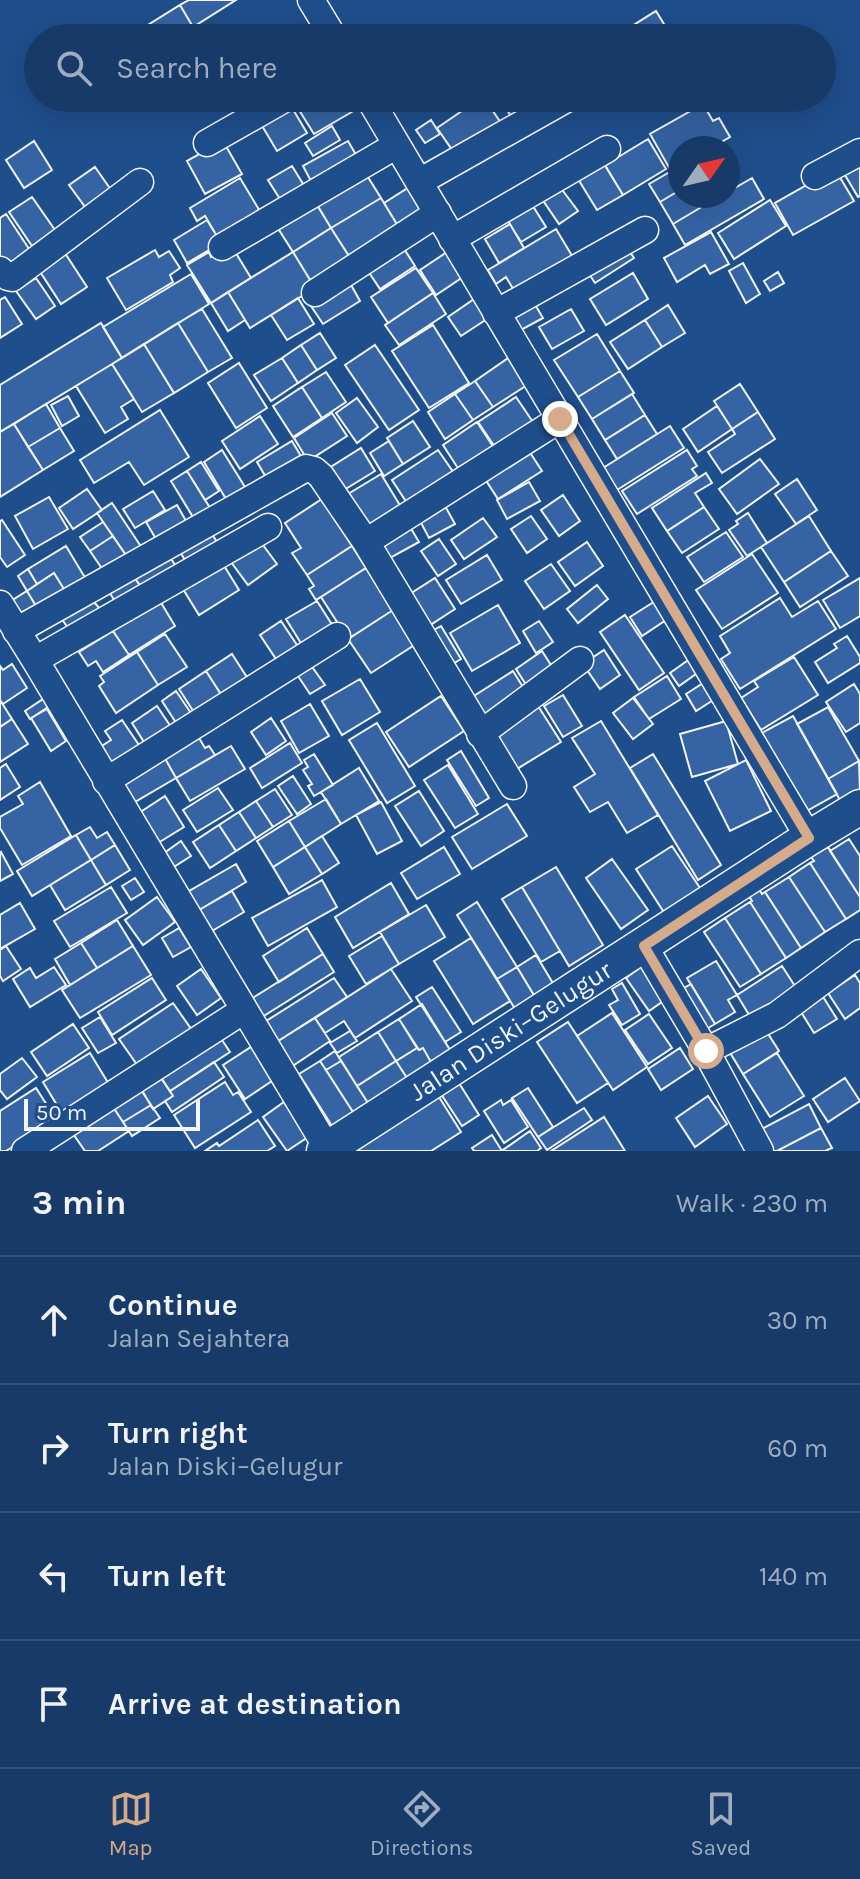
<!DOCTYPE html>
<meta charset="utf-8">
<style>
body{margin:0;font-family:Karla,sans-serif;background:#20416f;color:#f1f3f6}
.compass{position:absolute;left:668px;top:136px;width:72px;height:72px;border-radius:50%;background:#173a69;box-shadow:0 8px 32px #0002;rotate:56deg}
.scale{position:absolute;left:24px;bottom:20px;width:176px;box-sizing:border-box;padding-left:8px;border:4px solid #f2f6ff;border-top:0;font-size:22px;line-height:28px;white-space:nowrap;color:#f2f6ff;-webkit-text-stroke:6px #1f4e8c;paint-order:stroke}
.stop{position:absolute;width:24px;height:24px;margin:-18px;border:6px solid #d6ab8b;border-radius:50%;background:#fff}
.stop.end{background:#d6ab8b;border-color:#fff;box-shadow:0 2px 8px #0008}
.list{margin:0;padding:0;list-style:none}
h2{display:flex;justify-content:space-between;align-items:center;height:104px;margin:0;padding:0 32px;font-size:34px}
h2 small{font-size:26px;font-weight:400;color:#9eadc0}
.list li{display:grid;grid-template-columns:52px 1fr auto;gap:24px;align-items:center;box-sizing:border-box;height:128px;padding:0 32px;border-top:2px solid #36547d}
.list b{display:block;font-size:30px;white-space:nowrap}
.list p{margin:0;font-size:26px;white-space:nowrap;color:#9eadc0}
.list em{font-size:26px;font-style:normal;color:#9eadc0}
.icon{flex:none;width:44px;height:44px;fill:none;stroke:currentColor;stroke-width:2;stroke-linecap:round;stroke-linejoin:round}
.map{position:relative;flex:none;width:860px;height:1151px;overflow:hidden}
.search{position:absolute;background:#173a69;box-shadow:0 8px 32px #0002;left:24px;right:24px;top:24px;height:88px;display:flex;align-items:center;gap:20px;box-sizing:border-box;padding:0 28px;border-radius:44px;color:#9eadc0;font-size:30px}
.sheet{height:616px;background:#173a69}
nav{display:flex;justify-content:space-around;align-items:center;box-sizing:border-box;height:112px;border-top:2px solid #36547d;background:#173a69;font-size:22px;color:#9eadc0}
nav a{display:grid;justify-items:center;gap:4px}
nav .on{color:#d6ab8b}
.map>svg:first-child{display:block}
</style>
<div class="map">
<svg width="860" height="1151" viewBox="0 0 860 1151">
<rect width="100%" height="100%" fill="#1f4e8c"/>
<path fill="#3563a3" stroke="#f2f6ff" stroke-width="2" d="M 189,0 L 236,0 L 193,27 L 180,5 Z
M 180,5 L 193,27 L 175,38 L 127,38 Z
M 656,11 L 672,37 L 613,38 Z
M 301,98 L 357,98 L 362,106 L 314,134 L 294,102 Z
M 481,98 L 484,98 L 503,126 L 457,157 L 437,128 Z
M 500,98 L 556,98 L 516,125 Z
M 288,101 L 307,133 L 277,151 L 258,119 Z
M 703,104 L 713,121 L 719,118 L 730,137 L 711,148 L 680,148 L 680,166 L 671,171 L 650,134 Z
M 431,120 L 440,134 L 425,143 L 416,130 Z
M 332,126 L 340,140 L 313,156 L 305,143 Z
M 648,139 L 666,169 L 623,195 L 605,165 Z
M 34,141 L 52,170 L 24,188 L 6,160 Z
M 223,141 L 242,174 L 205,194 L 187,161 Z
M 348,141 L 359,160 L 313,185 L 303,166 Z
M 601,159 L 623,195 L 597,210 L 575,174 Z
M 292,166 L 308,192 L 285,207 L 268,180 Z
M 680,166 L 680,190 L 660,202 L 649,184 Z
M 860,166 L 860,196 L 858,197 L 845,175 Z
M 95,167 L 116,197 L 91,215 L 69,185 Z
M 835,169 L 854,201 L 793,235 L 775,203 Z
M 366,174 L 381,198 L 331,228 L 317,205 Z
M 240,178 L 264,218 L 221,243 L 205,216 L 197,221 L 190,208 Z
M 752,178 L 764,199 L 685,245 L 673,224 L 720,196 L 728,196 L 728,192 Z
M 411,186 L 425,208 L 398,226 L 384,203 Z
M 560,187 L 578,211 L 559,224 L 542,199 Z
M 680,190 L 680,196 L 713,196 L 715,199 L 673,224 L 660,202 Z
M 32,197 L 55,230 L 32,246 L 9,212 Z
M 313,198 L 331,228 L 293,252 L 274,222 Z
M 381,198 L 398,226 L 349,256 L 331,228 Z
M 770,200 L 786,226 L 734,259 L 718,233 Z
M 531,203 L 546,227 L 521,242 L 506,218 Z
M 6,214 L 31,252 L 6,268 L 0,258 L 0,218 Z
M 207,220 L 221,243 L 187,263 L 174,240 Z
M 510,224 L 524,248 L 499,263 L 485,239 Z
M 331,228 L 354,264 L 315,288 L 293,252 Z
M 556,229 L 577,264 L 515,292 L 506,277 L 496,284 L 488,270 Z
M 711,232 L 729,264 L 710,274 L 705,265 L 677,282 L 664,258 Z
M 401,244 L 415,266 L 380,289 L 366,268 Z
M 231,245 L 251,278 L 211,303 L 187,265 L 209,252 L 211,257 Z
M 626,246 L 634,258 L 595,283 L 587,271 Z
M 63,250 L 87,287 L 61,304 L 37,267 Z
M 155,250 L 159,257 L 169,251 L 180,268 L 170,275 L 173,282 L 126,310 L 107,278 Z
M 450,250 L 466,275 L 436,295 L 420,270 Z
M 293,252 L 315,288 L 250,328 L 228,292 Z
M 743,263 L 760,294 L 746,303 L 729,271 Z
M 416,268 L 433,293 L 388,323 L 371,297 Z
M 778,272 L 784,283 L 770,291 L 764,281 Z
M 633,273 L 648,299 L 606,325 L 590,299 Z
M 191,274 L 209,304 L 122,358 L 103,327 Z
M 346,276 L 360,301 L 323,324 L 307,300 Z
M 36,278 L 55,306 L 36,319 L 16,291 Z
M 228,292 L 245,320 L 228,331 L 211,303 Z
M 433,293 L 446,314 L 399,345 L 385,325 Z
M 5,297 L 22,324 L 0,338 L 0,300 Z
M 477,297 L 490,317 L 461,336 L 448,317 Z
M 298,298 L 314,324 L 287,340 L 271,315 Z
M 533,301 L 543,318 L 521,330 L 511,314 Z
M 668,305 L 685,333 L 662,347 L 645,320 Z
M 202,309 L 232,358 L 208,372 L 178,323 Z
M 571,309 L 584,331 L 552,349 L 539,327 Z
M 645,320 L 662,347 L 628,369 L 610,342 Z
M 101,323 L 122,358 L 0,432 L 0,385 Z
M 178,323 L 208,372 L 174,393 L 144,344 Z
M 433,325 L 469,383 L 429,408 L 392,351 Z
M 320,333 L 336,358 L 317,370 L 301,345 Z
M 597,334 L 620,371 L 578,397 L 554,360 Z
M 144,344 L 174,393 L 142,412 L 112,364 Z
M 301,345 L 317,370 L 298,383 L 282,358 Z
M 375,345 L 419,410 L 389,430 L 345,365 Z
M 517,352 L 535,380 L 493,407 L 475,381 Z
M 282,358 L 298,383 L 271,401 L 254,375 Z
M 239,363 L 267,408 L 236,428 L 208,383 Z
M 112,364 L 134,399 L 121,407 L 128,419 L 105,433 L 76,386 Z
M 620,371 L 634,393 L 592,419 L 578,397 Z
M 326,372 L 346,402 L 322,418 L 302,387 Z
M 475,381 L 493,407 L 473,420 L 455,394 Z
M 740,384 L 758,412 L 732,429 L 714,401 Z
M 302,387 L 322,418 L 293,437 L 273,406 Z
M 455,394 L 473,420 L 445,439 L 428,412 Z
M 632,394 L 645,415 L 605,440 L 592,419 Z
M 68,396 L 79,416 L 62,426 L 51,405 Z
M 516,397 L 537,428 L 499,453 L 478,422 Z
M 357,398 L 378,427 L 357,443 L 336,413 Z
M 46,404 L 60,428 L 28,447 L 14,424 Z
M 717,406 L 732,429 L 698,452 L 683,429 Z
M 160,410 L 189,457 L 144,485 L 129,462 L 94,483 L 80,460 Z
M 758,412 L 775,439 L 722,473 L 708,452 L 735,434 L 732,429 Z
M 332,413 L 347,436 L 308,461 L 294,438 Z
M 645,415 L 657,434 L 617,459 L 605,440 Z
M 260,416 L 278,444 L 240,469 L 222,441 Z
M 413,421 L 430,447 L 403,464 L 387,438 Z
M 477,422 L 498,454 L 463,476 L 443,445 Z
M 14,424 L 43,470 L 0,497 L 0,432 Z
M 670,426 L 684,448 L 617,490 L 603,468 Z
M 60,428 L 74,451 L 43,470 L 28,447 Z
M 292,441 L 305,463 L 270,484 L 257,462 Z
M 389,441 L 403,464 L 384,476 L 370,453 Z
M 361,448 L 375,471 L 344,490 L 329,468 Z
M 222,450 L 245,487 L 226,499 L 204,462 Z
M 438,450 L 456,476 L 409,506 L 392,480 Z
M 687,450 L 697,466 L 692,469 L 697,476 L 637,514 L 622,491 Z
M 529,451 L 542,471 L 498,499 L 485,479 Z
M 760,459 L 779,484 L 737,514 L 719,489 Z
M 201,462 L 219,491 L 205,500 L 187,471 Z
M 187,471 L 212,511 L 196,522 L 171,481 Z
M 706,473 L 712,483 L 695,493 L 704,507 L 667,531 L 652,508 Z
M 381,474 L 404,512 L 367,535 L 343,497 Z
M 797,479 L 817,510 L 796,524 L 775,494 Z
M 529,482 L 540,501 L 507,519 L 497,500 Z
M 87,489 L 102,510 L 73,529 L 59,508 Z
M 153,491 L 165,510 L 135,528 L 123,509 Z
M 563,495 L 580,521 L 559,536 L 541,510 Z
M 49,497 L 68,529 L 33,549 L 15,516 Z
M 322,499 L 352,546 L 307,575 L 292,553 L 301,548 L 285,523 Z
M 112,503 L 144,551 L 130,561 L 97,513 Z
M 444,504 L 455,524 L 429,538 L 418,517 Z
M 177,505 L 186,521 L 156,539 L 146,522 Z
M 704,507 L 719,529 L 682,553 L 667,531 Z
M 748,513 L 767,543 L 747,556 L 729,530 L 738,524 L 736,521 Z
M 531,516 L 547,539 L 527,553 L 511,529 Z
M 809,516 L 831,551 L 784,582 L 761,547 Z
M 483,518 L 497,537 L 464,559 L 451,540 Z
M 2,520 L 25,555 L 7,567 L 0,557 L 0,521 Z
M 103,522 L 113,536 L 90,551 L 80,537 Z
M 409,525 L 419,542 L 390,558 L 381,542 Z
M 207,526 L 222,550 L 189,566 L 176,546 Z
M 726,532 L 743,557 L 704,582 L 687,557 Z
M 113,536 L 130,561 L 107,576 L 90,551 Z
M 439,539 L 456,564 L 438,576 L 421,551 Z
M 260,541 L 277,564 L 248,585 L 231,562 Z
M 587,542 L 603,566 L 575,586 L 558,562 Z
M 66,546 L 87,581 L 67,594 L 54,573 L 37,584 L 28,569 Z
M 352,546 L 366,568 L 316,600 L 309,589 L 314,586 L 307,575 Z
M 166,551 L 179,571 L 146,594 L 132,574 Z
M 831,551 L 848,576 L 800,607 L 784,582 Z
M 752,554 L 778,593 L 722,629 L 696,590 Z
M 487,555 L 502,580 L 461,604 L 446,580 Z
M 223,564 L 239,590 L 199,615 L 183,589 Z
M 551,564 L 570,591 L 544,609 L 525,581 Z
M 366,568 L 393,610 L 348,639 L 321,597 Z
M 28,569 L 37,584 L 27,591 L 18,576 Z
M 54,573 L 67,594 L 39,611 L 27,591 Z
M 132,574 L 144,591 L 119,607 L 105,586 Z
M 435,578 L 455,609 L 421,631 L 402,599 Z
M 860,578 L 860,616 L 840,628 L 823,600 Z
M 597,585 L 608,599 L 578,623 L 567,609 Z
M 27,591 L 39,611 L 19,623 L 6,604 Z
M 88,595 L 100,609 L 73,635 L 59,615 Z
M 660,598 L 672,616 L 642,636 L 630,617 Z
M 780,598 L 792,617 L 818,601 L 836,629 L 740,689 L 721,659 L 730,653 L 720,636 Z
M 160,601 L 175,626 L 129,655 L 113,631 Z
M 317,601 L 338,634 L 307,653 L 286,619 Z
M 498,605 L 520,643 L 472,671 L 450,633 Z
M 393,610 L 416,644 L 371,673 L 348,639 Z
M 625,615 L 664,673 L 639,690 L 600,632 Z
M 281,621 L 303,654 L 282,668 L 260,635 Z
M 539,621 L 553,642 L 536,653 L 523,631 Z
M 441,626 L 461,659 L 446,668 L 427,634 Z
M 113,631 L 129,655 L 103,672 L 96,661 L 88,666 L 79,652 Z
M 165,634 L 187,667 L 158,685 L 137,652 Z
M 847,636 L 860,657 L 860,663 L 828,683 L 815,662 L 837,648 L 834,644 Z
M 604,650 L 620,675 L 600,689 L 583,664 Z
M 542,651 L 558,676 L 532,694 L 516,669 Z
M 137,652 L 158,685 L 116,713 L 99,686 L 104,682 L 100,676 Z
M 232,654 L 252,685 L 226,702 L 206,671 Z
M 694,656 L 703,669 L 679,686 L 670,673 Z
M 794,657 L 818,695 L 761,730 L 741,698 L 758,687 L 754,681 Z
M 12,664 L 27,688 L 3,704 L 0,700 L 0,666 L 3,670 Z
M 310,664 L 325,685 L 310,694 L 296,673 Z
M 206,671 L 226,702 L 199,720 L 179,689 Z
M 513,671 L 526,692 L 479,721 L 466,701 Z
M 667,676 L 681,699 L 649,719 L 634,697 Z
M 360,679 L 380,712 L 342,735 L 322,701 Z
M 708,680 L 718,697 L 696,711 L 686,694 Z
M 854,684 L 860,694 L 860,723 L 846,732 L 826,702 Z
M 176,691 L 197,722 L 182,732 L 162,701 Z
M 563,695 L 582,726 L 563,737 L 544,706 Z
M 441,696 L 464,731 L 409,767 L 386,732 Z
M 633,698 L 653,724 L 633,739 L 613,713 Z
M 43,699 L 48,707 L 30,719 L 25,711 Z
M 0,700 L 12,719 L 0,727 Z
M 310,704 L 329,736 L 299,753 L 281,721 Z
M 157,706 L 175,733 L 149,750 L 132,723 Z
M 538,706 L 561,742 L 512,772 L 490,736 Z
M 828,707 L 859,761 L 828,779 L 797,724 Z
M 47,709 L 66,741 L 51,751 L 31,718 Z
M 793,716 L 837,794 L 805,812 L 760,734 Z
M 271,718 L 286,741 L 266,755 L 251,732 Z
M 12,719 L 28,744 L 0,762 L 0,727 Z
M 122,720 L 143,751 L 112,772 L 97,749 L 111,740 L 105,731 Z
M 601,721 L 658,815 L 627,833 L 608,802 L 590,812 L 574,787 L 595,774 L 572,738 Z
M 726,721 L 738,764 L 692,777 L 680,734 Z
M 377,723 L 415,786 L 387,803 L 349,740 Z
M 196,733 L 205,748 L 209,746 L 215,755 L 176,778 L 162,753 Z
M 290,743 L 302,763 L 262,788 L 250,768 Z
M 231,746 L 245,769 L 190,801 L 176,778 Z
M 461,751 L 489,798 L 476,806 L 447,760 Z
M 162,753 L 176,778 L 128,806 L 114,781 Z
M 314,754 L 333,785 L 314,796 L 308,786 L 312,784 L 303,770 L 308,767 L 304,760 Z
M 653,754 L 721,865 L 698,880 L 630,768 Z
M 746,760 L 771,811 L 730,831 L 705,781 Z
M 859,761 L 860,792 L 841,802 L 828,779 Z
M 6,764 L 20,787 L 0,800 L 0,768 Z
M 448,765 L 478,814 L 455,828 L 424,780 Z
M 359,768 L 379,801 L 341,824 L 321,792 Z
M 293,776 L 311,804 L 297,814 L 278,786 Z
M 40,782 L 71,836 L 22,865 L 0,828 L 0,817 L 23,804 L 18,796 Z
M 218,788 L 233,810 L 197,832 L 183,810 Z
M 275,789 L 292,815 L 273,827 L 256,801 Z
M 419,791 L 444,831 L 421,846 L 395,806 Z
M 165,796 L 184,827 L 158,843 L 139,813 Z
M 326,799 L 341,824 L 305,847 L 289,821 Z
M 256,801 L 273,827 L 256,838 L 239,812 Z
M 381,802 L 402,841 L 377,854 L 356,815 Z
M 507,804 L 527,836 L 472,869 L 452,837 Z
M 239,812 L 256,838 L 236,851 L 219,825 Z
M 289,821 L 305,847 L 273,867 L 257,841 Z
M 219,825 L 236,851 L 210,868 L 193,842 Z
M 90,827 L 97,838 L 107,832 L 115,845 L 91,860 L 76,835 Z
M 76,835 L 91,860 L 32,896 L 17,871 Z
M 322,836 L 339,863 L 322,874 L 305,847 Z
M 849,839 L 860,856 L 860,897 L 830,851 Z
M 181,841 L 191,856 L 169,870 L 160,856 Z
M 115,845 L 130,870 L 106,885 L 91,860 Z
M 672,846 L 702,891 L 665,914 L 636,869 Z
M 305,847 L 322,874 L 289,894 L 273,867 Z
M 444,847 L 460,874 L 417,899 L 401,873 Z
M 828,847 L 860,897 L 860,910 L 846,919 L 810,863 L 814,861 L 811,857 Z
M 1,852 L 13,874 L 0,881 L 0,853 Z
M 612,859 L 648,910 L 621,929 L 586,878 Z
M 91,860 L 106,885 L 65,910 L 50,885 Z
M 810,863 L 846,919 L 825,932 L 789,877 Z
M 236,864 L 246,882 L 194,913 L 184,894 Z
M 556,867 L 603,945 L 569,966 L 522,887 Z
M 789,877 L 825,932 L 801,948 L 765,892 Z
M 135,878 L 144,892 L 131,900 L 122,886 Z
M 322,880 L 337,907 L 268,946 L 252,918 Z
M 391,883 L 409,914 L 353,948 L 335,917 Z
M 111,887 L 127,913 L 70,947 L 54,921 Z
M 522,887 L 560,951 L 541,962 L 502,899 Z
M 759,889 L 762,894 L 765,892 L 801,948 L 786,958 L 750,902 L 752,901 L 749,896 Z
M 232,891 L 244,912 L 207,934 L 194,913 Z
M 157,897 L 175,922 L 143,945 L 125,920 Z
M 477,902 L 517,967 L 497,979 L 457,915 Z
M 750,902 L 786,958 L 761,974 L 725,918 Z
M 20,903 L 35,929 L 0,949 L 0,915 Z
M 426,905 L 445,937 L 399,964 L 380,932 Z
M 725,918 L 761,974 L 740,987 L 704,932 Z
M 117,920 L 133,946 L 97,968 L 81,943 Z
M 179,928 L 191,947 L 173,957 L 162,938 Z
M 307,928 L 323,954 L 279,982 L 263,956 Z
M 382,936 L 399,964 L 366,984 L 349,956 Z
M 471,938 L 510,1001 L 473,1024 L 434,961 Z
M 81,943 L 97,968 L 70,985 L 55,959 Z
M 6,946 L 21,969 L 3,981 L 0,976 L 0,950 Z
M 133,946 L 151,975 L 80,1018 L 62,990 Z
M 323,954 L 334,972 L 262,1017 L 251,999 Z
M 536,955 L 554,985 L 535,997 L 517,967 Z
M 716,961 L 737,995 L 728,1000 L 735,1012 L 715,1024 L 687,978 Z
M 645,964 L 669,997 L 649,1011 L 626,978 Z
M 782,966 L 800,994 L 754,1023 L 737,995 Z
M 54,967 L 66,985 L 30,1007 L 13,979 L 30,968 L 36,978 Z
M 517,967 L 535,997 L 515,1009 L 497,979 Z
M 201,969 L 221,998 L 197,1015 L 177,986 Z
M 391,969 L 412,1001 L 355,1038 L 344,1021 L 325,1033 L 315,1018 Z
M 855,975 L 860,983 L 860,1008 L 845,1019 L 828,993 Z
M 152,978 L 166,1000 L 112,1035 L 98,1012 Z
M 334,978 L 347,997 L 275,1043 L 263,1023 Z
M 622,983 L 640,1014 L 622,1025 L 609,1005 L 618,1000 L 612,989 Z
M 691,984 L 715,1024 L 701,1032 L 677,992 Z
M 432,987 L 461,1032 L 445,1042 L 416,997 Z
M 820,992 L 837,1019 L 814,1033 L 798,1007 Z
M 173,1003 L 194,1033 L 140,1069 L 119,1039 Z
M 422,1004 L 450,1050 L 431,1062 L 423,1048 L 419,1050 L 399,1019 Z
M 612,1013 L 647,1067 L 613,1090 L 577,1036 Z
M 649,1014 L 672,1048 L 648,1064 L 625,1030 Z
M 100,1017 L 116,1043 L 98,1053 L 82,1028 Z
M 315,1018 L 330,1041 L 291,1067 L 275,1043 Z
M 399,1019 L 417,1048 L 396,1061 L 378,1032 Z
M 568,1022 L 608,1083 L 577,1103 L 537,1042 Z
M 73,1024 L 89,1048 L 47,1076 L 31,1052 Z
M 765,1029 L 779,1051 L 743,1074 L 729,1051 Z
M 216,1031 L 230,1052 L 170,1091 L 156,1070 Z
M 350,1031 L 357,1041 L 337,1053 L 330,1043 Z
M 378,1032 L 396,1061 L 357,1086 L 339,1057 Z
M 251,1047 L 272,1081 L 245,1099 L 223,1065 Z
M 417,1048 L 419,1050 L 423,1048 L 431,1062 L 407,1078 L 396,1061 Z
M 680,1048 L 693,1069 L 661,1090 L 648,1069 Z
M 335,1051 L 341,1061 L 326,1070 L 320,1061 Z
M 90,1053 L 110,1086 L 63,1115 L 43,1082 Z
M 777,1053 L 804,1096 L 770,1117 L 743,1074 Z
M 22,1058 L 37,1077 L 7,1099 L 0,1090 L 0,1074 Z
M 320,1061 L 353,1112 L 332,1126 L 299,1074 Z
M 341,1061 L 368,1103 L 353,1112 L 326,1070 Z
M 396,1061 L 407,1078 L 368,1103 L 357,1086 Z
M 214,1062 L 224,1077 L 172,1112 L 165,1101 L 173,1096 L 170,1091 Z
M 159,1075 L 173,1096 L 153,1109 L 140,1087 Z
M 845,1078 L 860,1101 L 828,1122 L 813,1099 Z
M 225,1082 L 233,1095 L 238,1092 L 251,1112 L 195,1148 L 174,1115 Z
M 459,1083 L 479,1115 L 462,1126 L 441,1094 Z
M 137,1084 L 151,1105 L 123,1122 L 109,1101 Z
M 36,1088 L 56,1119 L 6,1151 L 0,1151 L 0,1111 Z
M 528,1088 L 553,1127 L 538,1137 L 512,1098 Z
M 708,1096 L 727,1124 L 695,1147 L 676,1118 Z
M 439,1097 L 461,1132 L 431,1151 L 355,1151 Z
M 501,1100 L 503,1105 L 511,1100 L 528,1127 L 504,1143 L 484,1111 Z
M 109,1101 L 129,1131 L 98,1151 L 85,1151 L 69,1128 Z
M 284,1102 L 308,1137 L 287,1151 L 263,1117 Z
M 809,1104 L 821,1128 L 777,1151 L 768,1151 L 758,1131 Z
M 151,1105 L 160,1118 L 132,1136 L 123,1122 Z
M 584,1108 L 592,1120 L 547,1150 L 538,1137 Z
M 604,1117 L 625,1151 L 551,1151 Z
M 258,1120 L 275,1146 L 267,1151 L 205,1151 L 217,1143 L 219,1146 Z
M 821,1128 L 832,1148 L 825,1151 L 777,1151 Z
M 530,1131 L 541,1148 L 537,1151 L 504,1151 L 503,1150 Z
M 492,1135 L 502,1151 L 474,1151 L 472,1148 Z"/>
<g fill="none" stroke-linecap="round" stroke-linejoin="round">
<g stroke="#f2f6ff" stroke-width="29">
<path id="minor" d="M 311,0 L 334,38
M 369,98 L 809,838
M 207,143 L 286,98
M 815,176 L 860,152
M 419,182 L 568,98
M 452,239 L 607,149
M 222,247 L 397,145
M 0,270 L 8,277 L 12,278 L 140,182
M 315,293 L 438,213
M 496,313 L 645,230
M 366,542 L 560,419
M 0,604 L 35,660 L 329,1151
M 16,631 L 306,468 L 314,470 L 321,476 L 366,542 L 513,786
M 35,660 L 268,527
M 480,734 L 580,660
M 106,781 L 337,636
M 644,946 L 706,1051 L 760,1151
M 706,1051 L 777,1015 L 860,953
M 25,1151 L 244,1010"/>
</g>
<g stroke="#f2f6ff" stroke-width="37">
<g id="major">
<path id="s1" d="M 324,1151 L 809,838 L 860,807"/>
</g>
</g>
<use href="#minor" stroke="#1f4e8c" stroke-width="26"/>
<use href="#major" stroke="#1f4e8c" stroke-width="34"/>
</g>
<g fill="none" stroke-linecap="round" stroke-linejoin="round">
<path stroke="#d6ab8b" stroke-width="10" d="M 560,419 L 809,838 L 644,946 L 706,1051"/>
</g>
<g text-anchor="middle" stroke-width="6" stroke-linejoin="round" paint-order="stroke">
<g font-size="26" fill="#f2f6ff" stroke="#1f4e8c">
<text dy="9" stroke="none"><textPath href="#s1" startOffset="222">Jalan Diski–Gelugur</textPath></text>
</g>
</g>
</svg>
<svg class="compass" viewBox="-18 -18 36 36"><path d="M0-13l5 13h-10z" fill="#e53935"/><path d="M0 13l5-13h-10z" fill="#9eadc0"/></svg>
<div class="scale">50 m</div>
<div class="stop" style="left:706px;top:1051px"></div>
<div class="stop end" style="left:560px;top:419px"></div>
<div class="search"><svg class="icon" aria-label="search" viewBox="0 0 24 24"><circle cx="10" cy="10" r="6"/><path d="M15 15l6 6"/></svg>Search here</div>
</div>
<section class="sheet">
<h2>3 min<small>Walk · 230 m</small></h2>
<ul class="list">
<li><svg class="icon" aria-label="ahead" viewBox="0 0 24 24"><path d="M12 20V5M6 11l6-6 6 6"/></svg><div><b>Continue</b><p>Jalan Sejahtera</p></div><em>30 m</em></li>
<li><svg class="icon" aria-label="right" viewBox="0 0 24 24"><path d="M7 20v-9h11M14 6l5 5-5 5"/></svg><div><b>Turn right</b><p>Jalan Diski–Gelugur</p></div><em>60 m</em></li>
<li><svg class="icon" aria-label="left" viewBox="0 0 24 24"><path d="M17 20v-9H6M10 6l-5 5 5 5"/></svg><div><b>Turn left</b></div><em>140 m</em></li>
<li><svg class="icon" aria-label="arrive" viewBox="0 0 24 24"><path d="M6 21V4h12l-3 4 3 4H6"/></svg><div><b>Arrive at destination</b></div></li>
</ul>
</section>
<nav>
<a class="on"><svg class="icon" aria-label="map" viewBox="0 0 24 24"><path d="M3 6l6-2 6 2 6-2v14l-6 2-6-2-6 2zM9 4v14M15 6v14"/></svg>Map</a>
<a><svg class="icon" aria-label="directions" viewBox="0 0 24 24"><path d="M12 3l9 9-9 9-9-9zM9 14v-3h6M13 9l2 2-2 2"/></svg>Directions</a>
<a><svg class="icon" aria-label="saved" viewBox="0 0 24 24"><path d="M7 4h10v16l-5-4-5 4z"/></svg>Saved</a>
</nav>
